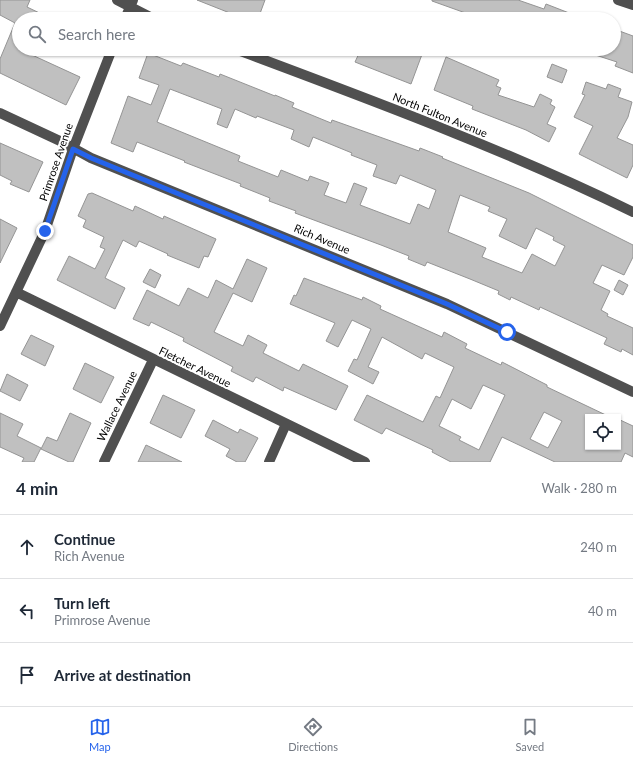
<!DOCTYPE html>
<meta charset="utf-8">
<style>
body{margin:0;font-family:Lato,sans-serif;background:#f6f6f7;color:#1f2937}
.controls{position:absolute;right:12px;bottom:12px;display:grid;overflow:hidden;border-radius:0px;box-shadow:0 1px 3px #0004}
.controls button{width:36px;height:36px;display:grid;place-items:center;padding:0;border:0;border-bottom:1px solid #e0e1e3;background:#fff;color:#1f2937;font:20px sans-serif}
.stop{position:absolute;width:12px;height:12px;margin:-9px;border:3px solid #2563eb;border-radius:50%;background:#fff}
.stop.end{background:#2563eb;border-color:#fff;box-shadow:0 1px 4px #0008}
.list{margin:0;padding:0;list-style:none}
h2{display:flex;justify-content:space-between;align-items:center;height:52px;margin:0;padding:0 16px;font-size:17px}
h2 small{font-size:13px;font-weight:400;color:#747a83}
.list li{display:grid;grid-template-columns:26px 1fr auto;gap:12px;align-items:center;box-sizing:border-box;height:64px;padding:0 16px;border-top:1px solid #e0e1e3}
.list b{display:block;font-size:15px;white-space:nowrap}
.list p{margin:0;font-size:13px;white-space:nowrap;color:#747a83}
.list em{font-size:13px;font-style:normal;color:#747a83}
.icon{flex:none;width:22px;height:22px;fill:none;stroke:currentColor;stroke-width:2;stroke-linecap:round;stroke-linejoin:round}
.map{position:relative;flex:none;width:633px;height:462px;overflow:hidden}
.search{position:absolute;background:#fff;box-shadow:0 1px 3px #0004;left:12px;right:12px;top:12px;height:44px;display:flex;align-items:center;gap:10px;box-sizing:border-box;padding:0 14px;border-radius:22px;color:#747a83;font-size:15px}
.sheet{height:244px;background:#fff}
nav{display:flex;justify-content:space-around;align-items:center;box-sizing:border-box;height:56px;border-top:1px solid #e0e1e3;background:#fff;font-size:11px;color:#747a83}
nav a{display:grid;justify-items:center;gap:2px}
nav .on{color:#2563eb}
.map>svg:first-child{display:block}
</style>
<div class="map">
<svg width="633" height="462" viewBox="0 0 633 462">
<rect width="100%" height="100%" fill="#fff"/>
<path fill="#c0c0c0" stroke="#949494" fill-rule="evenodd" d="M 0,0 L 30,0 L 27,7 L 52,19 L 19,19 L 19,49 L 80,77 L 66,105 L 0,73 L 0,59 L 15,23 L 0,15 Z
M 197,0 L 265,0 L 258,19 L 245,19 Z
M 432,0 L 518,0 L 544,9 L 546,4 L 582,18 L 473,19 L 474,16 L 432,1 Z
M 614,29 L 633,36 L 633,73 L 615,66 L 617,62 L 583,51 L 584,49 L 614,49 Z
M 361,49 L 424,49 L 411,84 L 355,62 Z
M 148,53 L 181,66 L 183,63 L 219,77 L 220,74 L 275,96 L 275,95 L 294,103 L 292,107 L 331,123 L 332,120 L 419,151 L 420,148 L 443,157 L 442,158 L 529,193 L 633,245 L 633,257 L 624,275 L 602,265 L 593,283 L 610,291 L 601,310 L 608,314 L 607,316 L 633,328 L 633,355 L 622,349 L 621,352 L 604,344 L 607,338 L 566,319 L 540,307 L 539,310 L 511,297 L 510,300 L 498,294 L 499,291 L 470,279 L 427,262 L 425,266 L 408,259 L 409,256 L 381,245 L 295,213 L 296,211 L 269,201 L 270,198 L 240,186 L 241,184 L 184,162 L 185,161 L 137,142 L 133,152 L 111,143 L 128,96 L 151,105 L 159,85 L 139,78 ZM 170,89 L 222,109 L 217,124 L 227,128 L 235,109 L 256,118 L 257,116 L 294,130 L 291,139 L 309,147 L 313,137 L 352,153 L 351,155 L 377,165 L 373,176 L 396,184 L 400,175 L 436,190 L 429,209 L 418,204 L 410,224 L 360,205 L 367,188 L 354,183 L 346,203 L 324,195 L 329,183 L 310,176 L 308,181 L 281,170 L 278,177 L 238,161 L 240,156 L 157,122 ZM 460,195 L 490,207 L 488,211 L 507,219 L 499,236 L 526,249 L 536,228 L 554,237 L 553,240 L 565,246 L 555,266 L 532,254 L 522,273 L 482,257 L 486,248 L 448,232 Z
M 446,57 L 499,80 L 496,86 L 501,88 L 498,95 L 534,107 L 540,94 L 552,100 L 550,104 L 555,107 L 547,124 L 556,128 L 549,142 L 526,130 L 472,109 L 473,106 L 434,90 Z
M 552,64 L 567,70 L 562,83 L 547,77 Z
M 586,82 L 606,89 L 608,84 L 621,89 L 618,97 L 632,102 L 628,117 L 617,138 L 633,145 L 633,165 L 627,178 L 579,154 L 593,126 L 574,117 L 585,95 L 582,94 Z
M 0,143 L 43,162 L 29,192 L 10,184 L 12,181 L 0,175 Z
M 92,193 L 133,211 L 135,206 L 163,219 L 164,216 L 216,239 L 208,257 L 204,256 L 199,268 L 167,255 L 168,254 L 139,241 L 136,247 L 123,240 L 105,278 L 125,288 L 115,309 L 57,280 L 69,256 L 95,269 L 105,249 L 100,247 L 104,237 L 83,227 L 86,220 L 78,216 L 88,194 Z
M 0,219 L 17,228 L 0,263 Z
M 247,259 L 267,268 L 252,302 L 233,293 L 214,332 L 243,346 L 248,335 L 267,345 L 263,353 L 299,371 L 303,364 L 348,386 L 336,410 L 284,387 L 283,391 L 256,377 L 253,382 L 231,371 L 233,367 L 183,341 L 184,338 L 151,322 L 149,326 L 133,319 L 147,290 L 179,306 L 188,288 L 208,298 L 216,280 L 233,289 Z
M 150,269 L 161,275 L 155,288 L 143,282 Z
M 304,278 L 362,300 L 363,297 L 381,306 L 380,309 L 442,337 L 444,332 L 467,344 L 465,348 L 501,365 L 502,362 L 547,385 L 547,387 L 610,417 L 588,417 L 588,447 L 618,447 L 618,419 L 633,426 L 633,457 L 625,453 L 621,462 L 555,462 L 502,437 L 490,462 L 451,462 L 432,452 L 433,450 L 386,428 L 382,434 L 354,420 L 367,395 L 423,422 L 436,396 L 440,398 L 454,367 L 425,353 L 422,359 L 382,337 L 368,367 L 379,372 L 373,384 L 348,371 L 354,359 L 357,360 L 371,329 L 352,320 L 338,347 L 326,341 L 335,323 L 290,304 L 294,295 L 296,296 ZM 483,385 L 505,395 L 479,450 L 459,440 L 461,437 L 439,426 L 452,399 L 471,409 ZM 544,412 L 562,421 L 548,448 L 530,439 Z
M 619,280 L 628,285 L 623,295 L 614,290 Z
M 31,335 L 54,346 L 45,366 L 21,354 Z
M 85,363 L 114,377 L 101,403 L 73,389 Z
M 7,374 L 28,385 L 20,401 L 0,391 Z
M 163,395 L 195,410 L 181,438 L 150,423 Z
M 0,413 L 23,424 L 17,436 L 41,448 L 34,462 L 22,462 L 24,458 L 0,447 Z
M 70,413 L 91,423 L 73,462 L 69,462 L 41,449 L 47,437 L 57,441 Z
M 213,420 L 238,433 L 240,429 L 258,438 L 245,462 L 237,462 L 226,456 L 230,449 L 205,436 Z
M 146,445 L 182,462 L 138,462 Z"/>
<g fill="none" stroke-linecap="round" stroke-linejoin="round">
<path stroke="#505050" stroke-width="10" d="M 117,0 L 154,19
M 618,0 L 633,5
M 125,19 L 133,0
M 235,49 C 369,99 504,149 633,212
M 0,113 L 60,141 L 91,158 L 447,304 L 633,392
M 16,292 L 365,462
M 0,326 L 45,231 L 73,149 L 112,49
M 104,462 L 153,360
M 269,462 L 286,424"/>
</g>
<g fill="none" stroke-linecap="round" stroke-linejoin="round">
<path stroke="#2563eb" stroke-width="5" d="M 45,231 L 73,149 L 91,158 L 447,304 L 507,332"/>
</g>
<g text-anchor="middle" stroke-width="4" stroke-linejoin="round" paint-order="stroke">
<g font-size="11" fill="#000" stroke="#fff">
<text transform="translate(440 115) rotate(22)" y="4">North Fulton Avenue</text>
<text transform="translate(56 162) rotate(-71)" y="4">Primrose Avenue</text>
<text transform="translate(322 239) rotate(23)" y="4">Rich Avenue</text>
<text transform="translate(195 367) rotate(26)" y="4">Fletcher Avenue</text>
<text transform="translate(117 406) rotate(-64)" y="4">Wallace Avenue</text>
</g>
</g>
</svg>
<div class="controls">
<button><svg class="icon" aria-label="locate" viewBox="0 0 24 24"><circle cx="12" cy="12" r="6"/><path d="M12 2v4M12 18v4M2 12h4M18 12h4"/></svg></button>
</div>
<div class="stop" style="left:507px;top:332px"></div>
<div class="stop end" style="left:45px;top:231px"></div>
<div class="search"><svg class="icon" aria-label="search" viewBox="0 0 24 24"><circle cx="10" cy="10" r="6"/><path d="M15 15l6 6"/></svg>Search here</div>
</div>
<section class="sheet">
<h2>4 min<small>Walk · 280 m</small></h2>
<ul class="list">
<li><svg class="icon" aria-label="ahead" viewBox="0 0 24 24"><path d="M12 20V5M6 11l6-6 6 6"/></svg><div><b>Continue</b><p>Rich Avenue</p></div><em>240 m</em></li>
<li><svg class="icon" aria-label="left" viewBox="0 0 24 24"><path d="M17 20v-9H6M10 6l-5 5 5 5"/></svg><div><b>Turn left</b><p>Primrose Avenue</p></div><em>40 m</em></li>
<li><svg class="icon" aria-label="arrive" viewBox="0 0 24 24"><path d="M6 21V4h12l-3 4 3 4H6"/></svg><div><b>Arrive at destination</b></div></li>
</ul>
</section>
<nav>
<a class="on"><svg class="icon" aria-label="map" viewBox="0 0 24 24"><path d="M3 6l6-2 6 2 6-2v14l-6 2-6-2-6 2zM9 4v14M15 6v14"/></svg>Map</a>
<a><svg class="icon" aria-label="directions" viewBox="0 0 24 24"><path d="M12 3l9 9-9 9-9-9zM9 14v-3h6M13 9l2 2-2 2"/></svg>Directions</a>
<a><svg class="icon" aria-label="saved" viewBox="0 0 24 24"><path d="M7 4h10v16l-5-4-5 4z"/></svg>Saved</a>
</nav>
